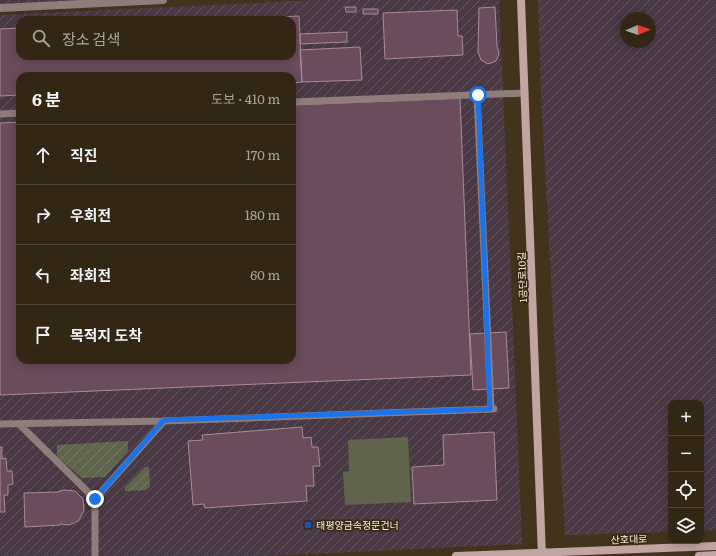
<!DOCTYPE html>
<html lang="ko">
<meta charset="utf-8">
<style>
body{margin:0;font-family:Literata,"Noto Sans KR",serif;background:#3d3322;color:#f1f3f6}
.controls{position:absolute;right:12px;bottom:12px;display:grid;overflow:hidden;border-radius:8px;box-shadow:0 2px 10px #0003}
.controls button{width:36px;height:36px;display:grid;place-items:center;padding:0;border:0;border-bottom:1px solid #4d4434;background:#322715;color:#f1f3f6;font:20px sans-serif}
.compass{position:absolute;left:620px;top:12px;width:36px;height:36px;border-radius:50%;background:#322715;box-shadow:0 2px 10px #0003;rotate:88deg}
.stop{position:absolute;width:12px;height:12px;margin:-9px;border:3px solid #1a73e8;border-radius:50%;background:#fff}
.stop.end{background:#1a73e8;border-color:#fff;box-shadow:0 1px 4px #0008}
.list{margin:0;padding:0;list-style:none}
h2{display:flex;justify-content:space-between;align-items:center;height:52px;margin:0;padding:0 16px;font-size:17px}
h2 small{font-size:13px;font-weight:400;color:#a8a5a0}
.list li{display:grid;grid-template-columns:26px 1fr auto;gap:12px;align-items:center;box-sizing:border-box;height:60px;padding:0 16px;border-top:1px solid #4d4434}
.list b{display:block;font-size:15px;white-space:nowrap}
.list em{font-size:13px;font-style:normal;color:#a8a5a0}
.icon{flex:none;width:22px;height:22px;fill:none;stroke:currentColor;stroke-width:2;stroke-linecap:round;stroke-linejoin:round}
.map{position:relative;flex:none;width:716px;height:556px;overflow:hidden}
.search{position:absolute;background:#322715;box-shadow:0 2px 10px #0003;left:16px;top:16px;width:280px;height:44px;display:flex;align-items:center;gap:10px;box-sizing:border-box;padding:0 14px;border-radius:12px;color:#a8a5a0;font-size:15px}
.panel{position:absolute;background:#322715;box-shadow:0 2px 10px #0003;left:16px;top:72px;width:280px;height:292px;border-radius:12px}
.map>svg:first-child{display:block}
</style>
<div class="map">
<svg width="716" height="556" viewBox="0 0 716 556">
<defs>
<pattern id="industrial-furrows" width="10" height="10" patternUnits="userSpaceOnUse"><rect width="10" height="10" fill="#493945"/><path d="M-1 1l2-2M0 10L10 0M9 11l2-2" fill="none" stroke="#645660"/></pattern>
<pattern id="garden-furrows" width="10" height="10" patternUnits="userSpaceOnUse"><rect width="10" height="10" fill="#60644c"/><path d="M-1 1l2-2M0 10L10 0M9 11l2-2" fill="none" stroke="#787b66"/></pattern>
</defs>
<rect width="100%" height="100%" fill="#42341c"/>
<path fill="url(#industrial-furrows)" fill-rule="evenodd" d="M 0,0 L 163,0 L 0,8 Z
M 317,0 L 499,0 L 503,90 L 522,544 L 269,556 L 0,556 L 0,15 ZM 20,20 L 292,20 L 292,56 L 20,56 ZM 20,76 L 292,76 L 292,360 L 20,360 Z
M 538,0 L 716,0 L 716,530 L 701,531 L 701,403 L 671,403 L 671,532 L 565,535 L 541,94 ZM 626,18 L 650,18 L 650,42 L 626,42 Z"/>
<path fill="url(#garden-furrows)" d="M 128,441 L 128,451 L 105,477 L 82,478 L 57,457 L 57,445 Z
M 145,467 L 149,467 L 150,487 L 146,490 L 125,491 L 125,487 Z"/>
<path fill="#60644c" d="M 408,437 L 411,502 L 345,505 L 343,472 L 349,471 L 348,440 Z"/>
<path fill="#6b4c5c" stroke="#a98b9a" d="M 345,7 L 356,7 L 356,12 L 346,12 Z
M 495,7 L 497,46 L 499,54 L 496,61 L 488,64 L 481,60 L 478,52 L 479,8 Z
M 363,9 L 378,9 L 378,14 L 363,14 Z
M 457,10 L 458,36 L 462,36 L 463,55 L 385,59 L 383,13 Z
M 299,16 L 302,82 L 292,83 L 292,76 L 20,76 L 20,95 L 0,96 L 0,29 L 20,28 L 20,56 L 292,56 L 292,20 L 199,20 Z
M 347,32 L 347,42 L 300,44 L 300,34 Z
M 360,47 L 362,80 L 302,82 L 300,50 Z
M 460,98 L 471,375 L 0,395 L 0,123 L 20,122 L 20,360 L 292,360 L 292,105 Z
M 506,332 L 509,388 L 473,390 L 470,334 Z
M 302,427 L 303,438 L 311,437 L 312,447 L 318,447 L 320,466 L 313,466 L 314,486 L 306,486 L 307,501 L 205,508 L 204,504 L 193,505 L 188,441 L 203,440 L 202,435 Z
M 494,432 L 497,500 L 414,504 L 412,467 L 444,465 L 443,435 Z
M 0,447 L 2,447 L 2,459 L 6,458 L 7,471 L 12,471 L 13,484 L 8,485 L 8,495 L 4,495 L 5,512 L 0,512 Z
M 64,490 L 75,491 L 83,499 L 84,510 L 79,520 L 74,523 L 69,525 L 60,524 L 60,525 L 25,527 L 24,493 L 58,492 Z"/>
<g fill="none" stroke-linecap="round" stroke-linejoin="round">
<path stroke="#8f7d7c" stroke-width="7" d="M 477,95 L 491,409
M 292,102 L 525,93
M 0,114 L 20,113
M 0,424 L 164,421 L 494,409
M 19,424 L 95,499
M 95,556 L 95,499 L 164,421"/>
<path stroke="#8f7d7c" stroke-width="8" d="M 0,8 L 163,0"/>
<path stroke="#c1a5a3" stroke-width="8" d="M 521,0 L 542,556
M 456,556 L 716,546
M 699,556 L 716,555"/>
</g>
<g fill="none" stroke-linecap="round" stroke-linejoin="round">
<path stroke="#1a73e8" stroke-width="5" d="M 95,499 L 164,420 L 490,409 L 478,95"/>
</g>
<rect fill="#1a4fb4" stroke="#382a12" stroke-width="1.5" x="304" y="521" width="8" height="8" rx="2"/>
<g text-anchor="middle" stroke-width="3.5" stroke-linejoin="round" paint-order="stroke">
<g font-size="10" fill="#faf1e3" stroke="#382a12">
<text transform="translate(522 277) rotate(-92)" y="4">1공단로10길</text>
<text transform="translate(629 539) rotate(-2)" y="4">산호대로</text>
</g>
<g font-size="10" fill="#faf1e3" stroke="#382a12" text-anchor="start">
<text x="316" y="529">태평양금속정문건너</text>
</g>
</g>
</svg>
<div class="controls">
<button>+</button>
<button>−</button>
<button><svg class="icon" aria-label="locate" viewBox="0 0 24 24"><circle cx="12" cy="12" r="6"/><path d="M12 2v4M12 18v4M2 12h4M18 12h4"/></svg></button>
<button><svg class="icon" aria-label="layers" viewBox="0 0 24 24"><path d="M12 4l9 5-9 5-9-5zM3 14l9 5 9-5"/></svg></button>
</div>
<svg class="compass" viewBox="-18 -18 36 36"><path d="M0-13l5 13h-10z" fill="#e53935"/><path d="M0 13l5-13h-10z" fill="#a8a5a0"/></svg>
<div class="stop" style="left:478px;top:95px"></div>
<div class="stop end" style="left:95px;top:499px"></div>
<div class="search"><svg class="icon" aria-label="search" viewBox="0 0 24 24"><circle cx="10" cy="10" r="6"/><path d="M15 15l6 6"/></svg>장소 검색</div>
<section class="panel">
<h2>6 분<small>도보 · 410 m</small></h2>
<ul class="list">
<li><svg class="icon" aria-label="ahead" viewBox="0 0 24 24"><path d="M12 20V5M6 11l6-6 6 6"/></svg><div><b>직진</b></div><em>170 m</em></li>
<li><svg class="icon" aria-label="right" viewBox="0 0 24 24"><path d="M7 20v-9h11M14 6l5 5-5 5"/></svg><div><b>우회전</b></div><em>180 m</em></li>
<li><svg class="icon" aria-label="left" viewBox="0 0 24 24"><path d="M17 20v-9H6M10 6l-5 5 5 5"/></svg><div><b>좌회전</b></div><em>60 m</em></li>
<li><svg class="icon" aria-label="arrive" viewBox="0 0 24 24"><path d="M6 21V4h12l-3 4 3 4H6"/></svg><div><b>목적지 도착</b></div></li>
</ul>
</section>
</div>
